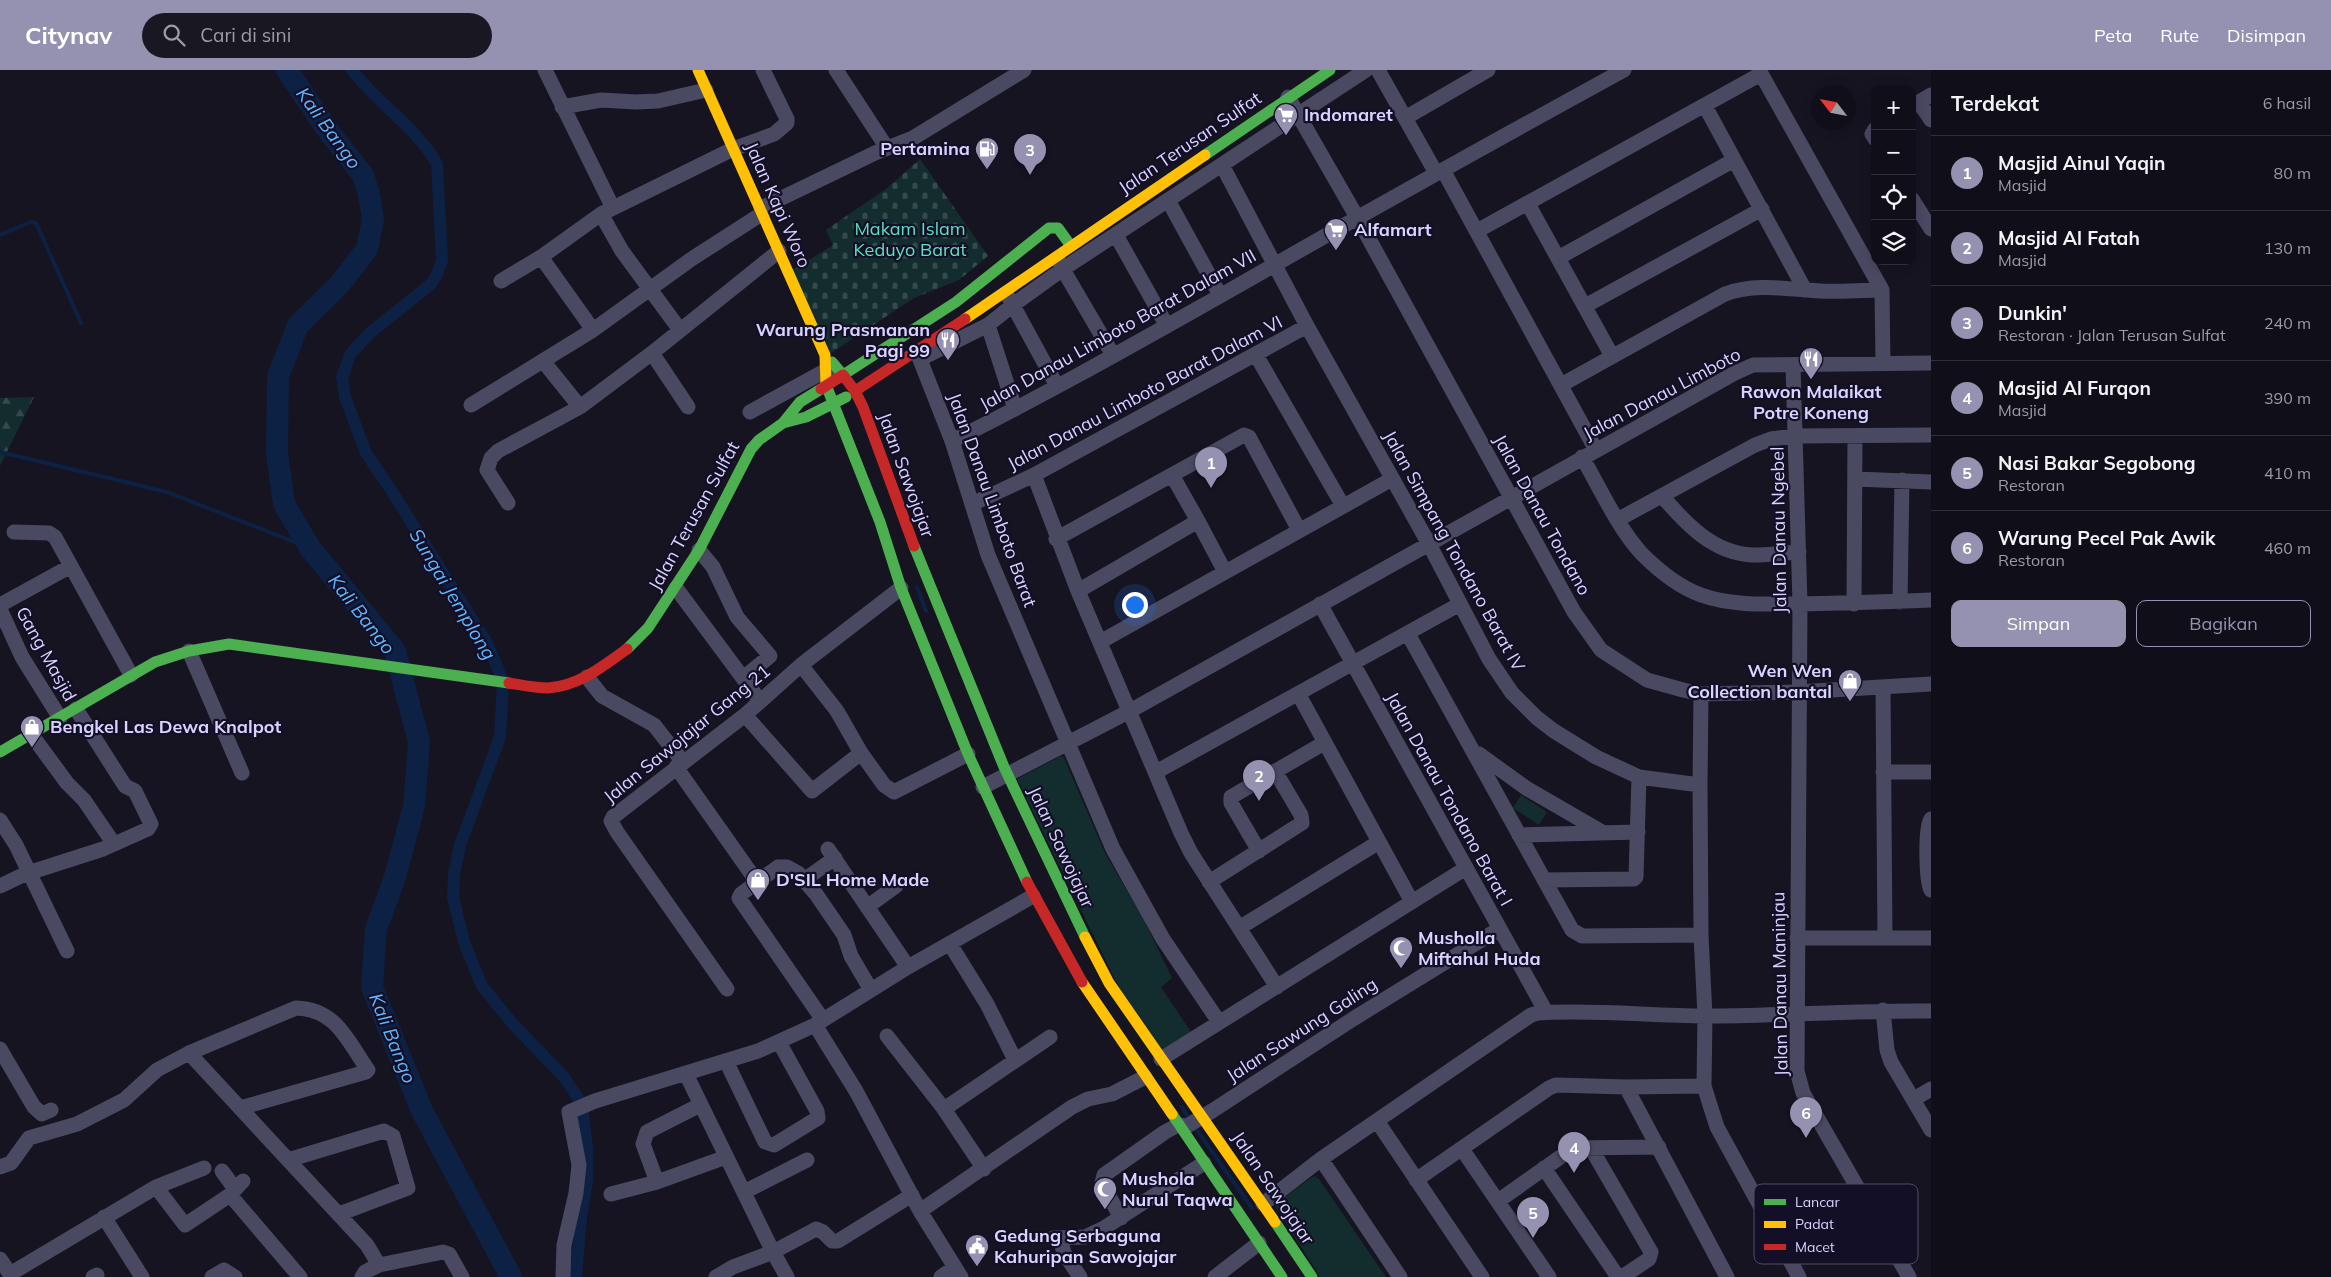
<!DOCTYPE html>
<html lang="id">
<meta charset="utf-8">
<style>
body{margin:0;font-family:Mulish,sans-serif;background:#191822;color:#f1f3f6}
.controls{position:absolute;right:15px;top:15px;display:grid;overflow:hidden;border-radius:10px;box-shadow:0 2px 12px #0003}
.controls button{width:45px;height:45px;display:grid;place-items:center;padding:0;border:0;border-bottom:1px solid #302f38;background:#100f19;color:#f1f3f6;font:25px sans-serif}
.compass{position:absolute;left:1811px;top:15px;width:45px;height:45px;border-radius:50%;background:#100f19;box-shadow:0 2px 12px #0003;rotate:302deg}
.you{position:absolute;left:1134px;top:534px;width:18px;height:18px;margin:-12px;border:4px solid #fff;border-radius:50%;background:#1a73e8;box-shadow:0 0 0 8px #1a73e833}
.badge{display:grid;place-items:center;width:32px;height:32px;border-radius:50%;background:#9591b1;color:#fff;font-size:16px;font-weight:700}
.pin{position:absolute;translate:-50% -41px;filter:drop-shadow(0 1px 2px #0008)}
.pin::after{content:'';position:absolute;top:26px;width:18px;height:15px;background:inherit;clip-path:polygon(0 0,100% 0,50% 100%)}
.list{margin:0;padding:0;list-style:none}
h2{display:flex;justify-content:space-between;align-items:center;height:65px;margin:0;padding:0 20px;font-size:21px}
h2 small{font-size:16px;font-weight:400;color:#9c9ca2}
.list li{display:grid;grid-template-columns:32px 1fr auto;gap:15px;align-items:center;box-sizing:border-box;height:75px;padding:0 20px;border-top:1px solid #302f38}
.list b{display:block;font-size:19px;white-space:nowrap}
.list p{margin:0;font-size:16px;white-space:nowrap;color:#9c9ca2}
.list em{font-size:16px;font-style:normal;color:#9c9ca2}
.actions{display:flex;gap:10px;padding:15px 20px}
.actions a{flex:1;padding:11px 0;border:1px solid #9591b1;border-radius:10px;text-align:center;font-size:18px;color:#9591b1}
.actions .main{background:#9591b1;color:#fff}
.icon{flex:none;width:28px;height:28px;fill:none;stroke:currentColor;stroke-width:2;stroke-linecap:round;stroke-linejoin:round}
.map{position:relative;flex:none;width:1931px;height:1207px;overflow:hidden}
header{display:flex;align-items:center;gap:30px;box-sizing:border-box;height:70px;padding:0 25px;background:#9591b1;color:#fff}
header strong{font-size:24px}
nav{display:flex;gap:28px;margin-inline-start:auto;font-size:18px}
.search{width:350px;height:45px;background:#191822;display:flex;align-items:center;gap:12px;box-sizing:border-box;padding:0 18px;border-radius:28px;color:#9c9ca2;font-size:19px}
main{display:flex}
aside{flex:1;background:#100f19}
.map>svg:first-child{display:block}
</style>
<header>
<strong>Citynav</strong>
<div class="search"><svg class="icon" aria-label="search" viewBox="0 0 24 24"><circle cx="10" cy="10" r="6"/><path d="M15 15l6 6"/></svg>Cari di sini</div>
<nav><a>Peta</a><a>Rute</a><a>Disimpan</a></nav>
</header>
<main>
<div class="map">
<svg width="1931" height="1207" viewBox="0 0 1931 1207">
<defs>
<pattern id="forest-firs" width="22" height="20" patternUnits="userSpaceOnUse" patternTransform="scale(1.25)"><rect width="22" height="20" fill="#132c2d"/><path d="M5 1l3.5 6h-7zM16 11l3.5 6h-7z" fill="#354a4c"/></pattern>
<pattern id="cemetery-stones" width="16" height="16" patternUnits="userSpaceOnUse" patternTransform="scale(1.25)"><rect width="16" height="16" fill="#132c2d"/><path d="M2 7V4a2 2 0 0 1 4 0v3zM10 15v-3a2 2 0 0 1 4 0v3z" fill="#354a4c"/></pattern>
</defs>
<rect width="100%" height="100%" fill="#161421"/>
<path fill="#132c2d" d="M 1061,686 L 1064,688 L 1105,783 L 1144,850 L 1172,908 L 1161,917 L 1191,962 L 1162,982 L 1123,926 L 1017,709 Z
M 1521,725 L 1547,742 L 1539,755 L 1513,738 Z
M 1314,1106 L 1319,1109 L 1386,1207 L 1320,1207 L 1274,1134 Z"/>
<path fill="url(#forest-firs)" d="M 34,327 L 0,396 L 0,328 Z"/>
<path fill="url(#cemetery-stones)" d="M 920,89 L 988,186 L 959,210 L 914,228 L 831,283 L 793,200 L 833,175 L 826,160 L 886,119 Z"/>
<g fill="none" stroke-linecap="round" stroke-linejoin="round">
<path stroke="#0d2144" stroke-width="4" d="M 0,165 L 31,152 L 36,153 L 81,253
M 0,382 L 167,422 L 310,478
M 917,517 L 926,541
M 1182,1037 L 1190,1050
M 1194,1056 L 1252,1138"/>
<path stroke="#0d2144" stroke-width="12" d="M 352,0 C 377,33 418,59 437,94 L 442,190 L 437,204 L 431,214 L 371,262 L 351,283 L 342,307 L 345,327 L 366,383 L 393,423 L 488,575 L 503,611 L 500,667 L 460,775 L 454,804 L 453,827 L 464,872 L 482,916 L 512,953 L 564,1007 L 582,1034 L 587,1078 L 587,1111 L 581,1147 L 576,1207"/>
<path stroke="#0d2144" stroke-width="22" d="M 287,0 L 329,62 L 363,105 L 369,124 L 373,150 L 367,179 L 338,216 L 298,255 L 278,306 L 277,383 L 284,434 L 310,478 L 395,581 L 419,672 L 414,736 L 395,807 L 376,859 L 372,917 L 422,1041 L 511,1207"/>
<path stroke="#4a4962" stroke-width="15" d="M 545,0 L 613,138
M 836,0 L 887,78
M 1378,0 L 1436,103
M 1759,0 L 1882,220 L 1883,293
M 1288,27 L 1358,149 L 1574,542 L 1601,580 L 1647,610 L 1683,620 L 1701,624 L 1798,622 L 1931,614
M 1919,32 L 1931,50
M 1705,36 L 1805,220
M 1912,36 L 1931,25
M 562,37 L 601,30 L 636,32 L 658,31 L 706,20
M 1405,48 L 1488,0
M 1875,59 L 1872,64 L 1875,69
M 1222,95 L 1307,256 L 1429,474 L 1489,589 L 1512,623 L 1537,648 L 1554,661 L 1596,687 L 1639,707 L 1700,715
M 1443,100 L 1596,380
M 1912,129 L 1931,159
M 1169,132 L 1220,225
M 1528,134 L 1612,286
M 761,138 L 875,83 L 913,68 L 1024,0
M 601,144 L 622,181 L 680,260
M 1477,161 L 1761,4
M 1116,165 L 1167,256
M 541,187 L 593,260
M 1558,188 L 1734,90
M 1058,191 L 1113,285
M 501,211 L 541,187 L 601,144 L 733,79 L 774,64 L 787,53 L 787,49 L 763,0
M 1009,228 L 1057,316
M 1585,236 L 1762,139
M 988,255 L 1015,339
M 917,282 L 952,371 L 988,485 L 1113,779 L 1163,869 L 1219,952
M 652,283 L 688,337
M 1256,285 L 1343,436
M 920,289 L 988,255 L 1013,235 L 1063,199 L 1366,0
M 543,291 L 580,337
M 1793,296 L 1800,534 L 1797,1001 L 1803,1023 L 1909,1207
M 1561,315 L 1725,224 C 1755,213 1788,219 1820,221 C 1840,222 1861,220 1882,220
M 471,335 L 593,260 L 693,188 L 763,143
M 750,342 L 832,297
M 952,371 C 1043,326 1131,276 1220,226 C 1354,149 1489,74 1624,0
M 1582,387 C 1600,418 1618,458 1642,484 C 1658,500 1679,517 1701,525 C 1732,536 1766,534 1798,534 C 1843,533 1887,532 1931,530
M 1034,405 L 1078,521 L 1181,763 L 1191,783 L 1277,917
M 1855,409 L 1931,412
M 1662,426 C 1686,454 1713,483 1752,485 C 1767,485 1783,483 1799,482
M 508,433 L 487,400 L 491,388 L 498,381 L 580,337 L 652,283 L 779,181
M 972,434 L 1034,405 L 1307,256
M 1619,449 L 1755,375 L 1771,369 L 1795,366 L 1931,365
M 1198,451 L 1225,502
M 14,462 L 49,463 L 55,467 L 131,605
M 1056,469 L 1244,365 L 1249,367 L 1299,460
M 699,480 L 713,497 L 737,547 L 770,586 L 743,608
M 676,518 L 760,631
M 1078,521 L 1198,451 L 1172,405
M 1900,532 L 1902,410
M 1320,534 L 1546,942
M 1854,534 L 1855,366
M 0,535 L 71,496
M 0,539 L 22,587 L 60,648
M 1408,564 L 1572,860 L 1582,866 L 1701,865
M 1100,572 L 1392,409
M 189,581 L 242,703
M 587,607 L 602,626 L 654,655 L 683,692
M 1883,617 L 1885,868
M 1701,624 L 1700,715 L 1701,865 L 1705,946 L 1704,1016 L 1717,1057 L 1799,1207
M 1299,625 L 1412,832
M 745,645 L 812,721 L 861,683 L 837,641 L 801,595
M 31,664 L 67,713 L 84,730 L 114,774
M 861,683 L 884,715 L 894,722 L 968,684
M 1479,684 L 1526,718 L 1602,762
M 676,697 L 755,809 L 756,813 L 741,824 L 739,828 L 823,950
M 1156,702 L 1460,534
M 1883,702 L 1931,702
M 983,717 L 1130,641 L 1735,303 L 1753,295 L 1931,293
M 1931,749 C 1925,755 1926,811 1931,820
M 0,750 L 16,775 L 67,881
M 1519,765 L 1638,762
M 828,779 L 908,897
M 1259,781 L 1231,733 L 1231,727 L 1324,673
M 804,810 L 835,788
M 1544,810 L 1634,809 L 1636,807 L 1639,707
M 1209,812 L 1302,753 L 1301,745 L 1275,701
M 756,813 L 778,797 L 787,797 L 798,803 L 816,824 L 844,865 L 851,886 L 871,920
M 0,816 L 25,804 L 103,779 L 148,759 L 151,754 L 135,721 L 125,716 L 76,639
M 867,837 L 896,816
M 1239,858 L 1379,772
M 1797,868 L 1931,868
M 950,874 L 987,934 L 1015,990
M 727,919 L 617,762 L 611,751 L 613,747 L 745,645 L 801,595 L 901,518
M 1883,940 L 1887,980 L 1891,992 L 1931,1060
M 815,955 L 856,1021 L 920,1141 L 961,1207
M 887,966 L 944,1039 L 984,1099
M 0,979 L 34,1037 L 42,1044 L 51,1040
M 189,983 L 296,938 C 336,939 347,970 368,1000 L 366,1002 L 240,1038
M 1161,989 L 1466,798
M 726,991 L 765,1072 L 774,1075 L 818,1048 L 817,1041 L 779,972
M 686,1004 L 773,1182 L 787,1207
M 1626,1017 L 1727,1207
M 1914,1029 L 1931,1019
M 944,1039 L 1050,967
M 1377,1051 L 1482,1207
M 1591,1078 L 1651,1182 L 1649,1189 L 1622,1207
M 1462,1079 L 1549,1207
M 1321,1089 L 1400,1207
M 288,1090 L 384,1061 L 393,1066 L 408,1118 L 339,1144
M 0,1097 L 11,1093 L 29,1068 L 77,1054 L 124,1030 L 157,1000 L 189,983 L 367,1175 L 379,1195 L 365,1202 L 362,1207
M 1544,1098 L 1618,1207
M 222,1101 L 235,1119
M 1416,1110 L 1549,1018 L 1556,1015 L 1626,1017 L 1704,1016
M 657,1112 L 643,1074 L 647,1062 L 700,1035
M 156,1117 L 185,1155 L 230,1125 L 243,1111
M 744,1122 L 807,1090
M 611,1124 L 657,1112 L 726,1087
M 230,1125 L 300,1207
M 1498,1131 L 1573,1078 L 1659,1077
M 1263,1134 L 1321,1089 L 1531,945 L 1538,943 C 1593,939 1650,946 1706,946 C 1781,946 1856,940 1931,941
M 920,1141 L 1072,1037 L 1088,1029 L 1112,1024 L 1145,1007
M 104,1147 L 142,1207
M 1121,1148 L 1102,1113 L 1104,1105 L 1165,1062 L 1178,1055 L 1187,1056 L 1212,1041 L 1353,949 L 1499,859
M 1053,1168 L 1085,1167 L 1104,1158 L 1204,1093
M 1060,1168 L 1064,1183 L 1080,1207
M 0,1189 L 12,1207
M 379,1195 L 443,1182 L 449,1184 L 462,1207
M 10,1204 L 156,1117 L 204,1098
M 93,1207 L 97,1205
M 212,1207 L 224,1200 L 235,1207
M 563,1207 L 564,1175 L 576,1123 L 579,1095 L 569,1042 L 595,1031 L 758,981 L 815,955 L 908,897 L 1033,826
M 716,1207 L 733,1197 L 773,1182 L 816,1159 L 823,1162 L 832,1171 L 838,1171 L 912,1125
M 941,1207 L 954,1198
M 1215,1207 L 1259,1173"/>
<path stroke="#4caf50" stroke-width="11" d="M 1205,85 L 1330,0
M 832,292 L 843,305 L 956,232 L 1049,158 L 1058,158 L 1071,176
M 826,315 L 880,452 L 901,518 L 968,684 L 1027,812
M 783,353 L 806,347 L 846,327
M 914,476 L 1004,697 L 1085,867
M 627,579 L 648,558 L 699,480 L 751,379 L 759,370 L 783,353 L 800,332 L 821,319
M 0,682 L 155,592 L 189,581 L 229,574 L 509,613
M 1172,1044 L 1282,1207
M 1275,1152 L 1312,1207"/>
<path stroke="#ffc107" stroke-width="11" d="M 698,0 L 825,285 L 826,315
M 965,249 L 1205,85
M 1085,867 L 1109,913 L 1275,1152
M 1082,912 L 1172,1044"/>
<path stroke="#c62828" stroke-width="11" d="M 821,319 L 843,305 L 855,321 L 863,337 L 914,476
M 855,321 L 965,249
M 509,613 C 521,615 535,618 548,618 C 579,616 603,596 627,579
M 1027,812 L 1082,912"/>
</g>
<defs>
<g id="supermarket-pin" transform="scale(1.25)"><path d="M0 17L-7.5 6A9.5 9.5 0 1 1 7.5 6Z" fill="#9591b1" stroke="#130f26"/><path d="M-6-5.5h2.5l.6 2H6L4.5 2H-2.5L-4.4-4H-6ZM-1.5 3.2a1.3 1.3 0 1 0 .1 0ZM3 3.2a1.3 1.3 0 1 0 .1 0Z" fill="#fff"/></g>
<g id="fuel-pin" transform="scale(1.25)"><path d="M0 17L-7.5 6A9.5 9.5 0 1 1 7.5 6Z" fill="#9591b1" stroke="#130f26"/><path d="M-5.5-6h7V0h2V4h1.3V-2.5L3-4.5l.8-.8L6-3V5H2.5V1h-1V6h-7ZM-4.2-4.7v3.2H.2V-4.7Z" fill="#fff"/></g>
<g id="restaurant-pin" transform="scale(1.25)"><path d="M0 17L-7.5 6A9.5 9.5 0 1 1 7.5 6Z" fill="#9591b1" stroke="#130f26"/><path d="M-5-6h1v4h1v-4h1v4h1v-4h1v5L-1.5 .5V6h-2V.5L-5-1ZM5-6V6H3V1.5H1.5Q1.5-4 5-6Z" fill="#fff"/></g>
<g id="shop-pin" transform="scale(1.25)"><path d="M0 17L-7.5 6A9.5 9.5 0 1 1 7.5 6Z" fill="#9591b1" stroke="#130f26"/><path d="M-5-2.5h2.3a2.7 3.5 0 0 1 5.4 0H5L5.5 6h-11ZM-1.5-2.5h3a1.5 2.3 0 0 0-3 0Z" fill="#fff"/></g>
<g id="mosque-pin" transform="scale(1.25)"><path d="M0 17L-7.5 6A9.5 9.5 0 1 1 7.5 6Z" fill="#9591b1" stroke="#130f26"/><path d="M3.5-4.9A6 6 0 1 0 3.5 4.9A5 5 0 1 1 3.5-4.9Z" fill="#fff"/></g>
<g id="civic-pin" transform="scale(1.25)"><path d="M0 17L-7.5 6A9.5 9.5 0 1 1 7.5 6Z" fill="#9591b1" stroke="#130f26"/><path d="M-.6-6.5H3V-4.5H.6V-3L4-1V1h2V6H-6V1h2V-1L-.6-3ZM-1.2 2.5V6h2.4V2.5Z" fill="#fff"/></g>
</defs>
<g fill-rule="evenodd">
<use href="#supermarket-pin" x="1286" y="45"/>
<use href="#fuel-pin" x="987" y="79"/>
<use href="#supermarket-pin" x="1336" y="160"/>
<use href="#restaurant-pin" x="948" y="270"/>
<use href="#restaurant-pin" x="1811" y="289"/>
<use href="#shop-pin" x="1850" y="611"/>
<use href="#shop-pin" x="32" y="657"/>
<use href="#shop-pin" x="758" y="810"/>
<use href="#mosque-pin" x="1401" y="878"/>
<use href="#mosque-pin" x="1105" y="1119"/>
<use href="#civic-pin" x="977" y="1176"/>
</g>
<g text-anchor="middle" stroke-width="4.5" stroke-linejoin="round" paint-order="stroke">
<g font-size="18" font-weight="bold" fill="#d9d4ff" stroke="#130f26" text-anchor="start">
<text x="1304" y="51">Indomaret</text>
<text x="970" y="85" text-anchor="end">Pertamina</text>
<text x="1354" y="166">Alfamart</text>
<text x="930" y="266" text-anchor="end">Warung Prasmanan<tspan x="930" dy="21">Pagi 99</tspan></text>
<text x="1811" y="328" text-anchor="middle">Rawon Malaikat<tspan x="1811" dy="21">Potre Koneng</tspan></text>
<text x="1832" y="607" text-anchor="end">Wen Wen<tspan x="1832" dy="21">Collection bantal</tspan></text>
<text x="50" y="663">Bengkel Las Dewa Knalpot</text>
<text x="776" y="816">D'SIL Home Made</text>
<text x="1418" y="874">Musholla<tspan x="1418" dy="21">Miftahul Huda</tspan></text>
<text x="1122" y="1115">Mushola<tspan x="1122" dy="21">Nurul Taqwa</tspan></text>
<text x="994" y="1172">Gedung Serbaguna<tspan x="994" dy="21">Kahuripan Sawojajar</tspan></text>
</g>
<g font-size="18" fill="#d9d4ff" stroke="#130f26">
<text transform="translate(1190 73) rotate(-34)" y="6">Jalan Terusan Sulfat</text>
<text transform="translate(778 135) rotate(66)" y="6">Jalan Kapi Woro</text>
<text transform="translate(1118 260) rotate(-29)" y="6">Jalan Danau Limboto Barat Dalam VII</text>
<text transform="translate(1145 323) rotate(-28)" y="6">Jalan Danau Limboto Barat Dalam VI</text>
<text transform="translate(1662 324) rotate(-28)" y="6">Jalan Danau Limboto</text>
<text transform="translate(906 405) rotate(70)" y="6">Jalan Sawojajar</text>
<text transform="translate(992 430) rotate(70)" y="6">Jalan Danau Limboto Barat</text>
<text transform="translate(1542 445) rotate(61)" y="6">Jalan Danau Tondano</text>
<text transform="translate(694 446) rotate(-61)" y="6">Jalan Terusan Sulfat</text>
<text transform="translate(1779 460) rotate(-91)" y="6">Jalan Danau Ngebel</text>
<text transform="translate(1454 481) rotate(61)" y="6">Jalan Simpang Tondano Barat IV</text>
<text transform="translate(46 584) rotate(61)" y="6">Gang Masjid</text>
<text transform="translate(687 664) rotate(-39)" y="6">Jalan Sawojajar Gang 21</text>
<text transform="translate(1449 729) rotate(61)" y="6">Jalan Danau Tondano Barat I</text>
<text transform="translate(1061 777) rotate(65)" y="6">Jalan Sawojajar</text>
<text transform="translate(1780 914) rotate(-91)" y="6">Jalan Danau Maninjau</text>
<text transform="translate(1302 960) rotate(-33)" y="6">Jalan Sawung Galing</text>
<text transform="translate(1273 1118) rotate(56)" y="6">Jalan Sawojajar</text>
</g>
<g font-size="18" fill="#5fe0c0" stroke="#130f26">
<text x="910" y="165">Makam Islam<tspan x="910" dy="21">Keduyo Barat</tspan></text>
</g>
<g font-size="19" font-style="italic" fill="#62b6ff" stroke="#130f26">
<text transform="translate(329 58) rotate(54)" y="7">Kali Bango</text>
<text transform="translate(453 524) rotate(59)" y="7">Sungai Jemplong</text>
<text transform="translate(362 544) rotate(52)" y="7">Kali Bango</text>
<text transform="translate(393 968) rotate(68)" y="7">Kali Bango</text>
</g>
</g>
<rect x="1754" y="1114" width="164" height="80" rx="8" fill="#130f26" stroke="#4e4a67" stroke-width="1"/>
<rect x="1764" y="1129" width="22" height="6" fill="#4caf50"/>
<rect x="1764" y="1151" width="22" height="7" fill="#ffc107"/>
<rect x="1764" y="1174" width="22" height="6" fill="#c62828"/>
<g font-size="14" fill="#d9d4ff">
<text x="1795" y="1137">Lancar</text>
<text x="1795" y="1159">Padat</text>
<text x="1795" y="1182">Macet</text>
</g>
</svg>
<div class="controls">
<button>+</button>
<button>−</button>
<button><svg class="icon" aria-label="locate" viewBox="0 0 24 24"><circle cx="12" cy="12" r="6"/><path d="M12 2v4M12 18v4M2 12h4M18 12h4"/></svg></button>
<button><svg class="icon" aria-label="layers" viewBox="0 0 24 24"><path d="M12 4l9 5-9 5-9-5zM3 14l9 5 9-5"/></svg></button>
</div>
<svg class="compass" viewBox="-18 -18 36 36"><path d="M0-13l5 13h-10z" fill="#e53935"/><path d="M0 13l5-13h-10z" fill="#9c9ca2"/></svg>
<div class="you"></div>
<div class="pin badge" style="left:1211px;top:418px">1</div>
<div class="pin badge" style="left:1259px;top:731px">2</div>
<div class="pin badge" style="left:1030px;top:105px">3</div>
<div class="pin badge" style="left:1574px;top:1103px">4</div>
<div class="pin badge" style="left:1533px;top:1168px">5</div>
<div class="pin badge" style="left:1806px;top:1068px">6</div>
</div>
<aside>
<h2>Terdekat<small>6 hasil</small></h2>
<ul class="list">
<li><span class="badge">1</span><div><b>Masjid Ainul Yaqin</b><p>Masjid</p></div><em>80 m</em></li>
<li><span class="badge">2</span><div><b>Masjid Al Fatah</b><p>Masjid</p></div><em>130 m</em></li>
<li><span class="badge">3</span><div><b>Dunkin'</b><p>Restoran · Jalan Terusan Sulfat</p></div><em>240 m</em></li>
<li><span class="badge">4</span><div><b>Masjid Al Furqon</b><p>Masjid</p></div><em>390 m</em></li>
<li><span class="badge">5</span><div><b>Nasi Bakar Segobong</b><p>Restoran</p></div><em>410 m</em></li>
<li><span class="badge">6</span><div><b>Warung Pecel Pak Awik</b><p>Restoran</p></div><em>460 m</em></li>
</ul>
<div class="actions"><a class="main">Simpan</a><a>Bagikan</a></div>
</aside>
</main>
